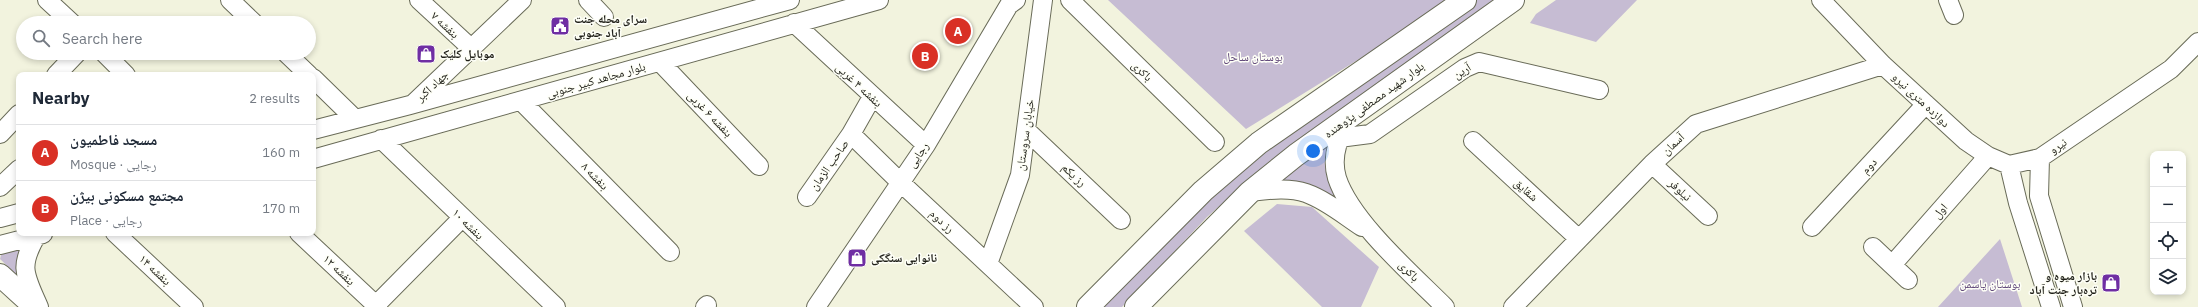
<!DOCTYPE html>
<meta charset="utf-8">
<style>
body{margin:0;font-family:"IBM Plex Sans","Noto Naskh Arabic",sans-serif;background:#f6f6f7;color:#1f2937}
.controls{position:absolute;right:12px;bottom:12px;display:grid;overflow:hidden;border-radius:8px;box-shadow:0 2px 6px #0003}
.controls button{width:36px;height:36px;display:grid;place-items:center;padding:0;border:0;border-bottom:1px solid #e0e1e3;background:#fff;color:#1f2937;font:20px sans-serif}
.you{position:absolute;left:1313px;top:151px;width:14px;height:14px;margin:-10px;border:3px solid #fff;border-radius:50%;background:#1a73e8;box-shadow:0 0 0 6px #1a73e833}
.badge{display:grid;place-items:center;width:26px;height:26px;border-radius:50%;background:#d93025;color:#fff;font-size:13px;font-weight:700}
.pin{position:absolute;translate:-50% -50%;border:2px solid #fff;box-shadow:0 1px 4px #0006}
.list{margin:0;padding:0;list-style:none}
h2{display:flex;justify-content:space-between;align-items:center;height:52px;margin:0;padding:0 16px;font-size:17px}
h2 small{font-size:13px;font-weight:400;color:#747a83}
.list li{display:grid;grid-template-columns:26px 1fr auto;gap:12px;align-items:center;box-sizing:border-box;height:56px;padding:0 16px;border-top:1px solid #e0e1e3}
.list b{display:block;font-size:15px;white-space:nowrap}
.list p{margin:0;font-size:13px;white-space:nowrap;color:#747a83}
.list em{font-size:13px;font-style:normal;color:#747a83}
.icon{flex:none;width:22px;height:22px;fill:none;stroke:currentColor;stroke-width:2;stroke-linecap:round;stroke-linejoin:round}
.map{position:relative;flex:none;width:2198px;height:307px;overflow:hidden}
.search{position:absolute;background:#fff;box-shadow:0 2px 6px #0003;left:16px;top:16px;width:300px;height:44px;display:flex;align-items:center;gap:10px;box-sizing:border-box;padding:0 14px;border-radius:22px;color:#747a83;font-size:15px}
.panel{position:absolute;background:#fff;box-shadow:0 2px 6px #0003;left:16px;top:72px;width:300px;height:164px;border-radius:8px}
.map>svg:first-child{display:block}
</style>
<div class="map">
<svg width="2198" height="307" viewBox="0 0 2198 307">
<rect width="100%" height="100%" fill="#f2f3de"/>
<path fill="#c6bcd3" d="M 1108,0 L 1447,0 L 1377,48 L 1246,129 Z
M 1474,0 L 1496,0 L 1264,167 L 1207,217 L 1122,307 L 1103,307 L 1153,255 L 1254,157 Z
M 1556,0 L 1637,0 L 1596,42 L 1530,23 L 1536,14 Z
M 1335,140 L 1331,153 L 1360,223 L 1273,186 Z
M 1277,204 L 1312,207 L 1379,267 L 1361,307 L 1322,307 L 1244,231 Z
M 2000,239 L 2022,307 L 1938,307 Z
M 16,249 L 23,249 L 21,279 L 0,259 L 1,255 Z"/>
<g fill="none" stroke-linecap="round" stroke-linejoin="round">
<g stroke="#696b58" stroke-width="20">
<path id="minor" d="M 47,0 L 72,23
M 230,0 L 254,23
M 419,0 L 472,49
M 588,0 L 604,17
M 1070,0 L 1215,142
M 1821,0 L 1883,65 L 1966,141 L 1988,156 L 2009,165 L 2040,158 L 2171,69 L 2198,42
M 1948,0 L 1954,15
M 794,23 L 926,145
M 104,53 L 126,75
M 286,53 L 309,75
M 660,62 L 759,166
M 56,75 L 77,53
M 313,78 L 355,119
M 521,101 L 670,252
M 414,103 L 522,0
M 1345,128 C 1336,143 1332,161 1337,178 C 1351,221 1412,274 1445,307
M 313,130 L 410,105 L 790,0
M 1026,130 L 1121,220
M 0,134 L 19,114
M 851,134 L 900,182 L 1034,307
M 1339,138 L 1370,134 L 1465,68 L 1479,62 L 1599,90
M 381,139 L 556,307
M 1473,141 L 1579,239
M 2040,158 L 2039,196 L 2073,307
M 313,159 L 879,0
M 1652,164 L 1708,216
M 2009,165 L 2018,203 L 2051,307
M 0,187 L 19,169
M 1250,192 C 1268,190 1289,187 1306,193 C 1326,200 1345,216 1362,227
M 807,197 L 851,134 L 872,97
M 0,218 L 19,213
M 1812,227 L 1926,104
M 115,233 L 194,307
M 299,233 L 378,307
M 37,235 C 18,267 25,275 39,307
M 0,245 L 43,234
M 1873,247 L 1892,265 L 1988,156
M 988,264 L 1020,175 L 1043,0
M 1892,265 L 1908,280
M 374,307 L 462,218
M 705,307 L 707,305
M 816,307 L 926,145 L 1009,5 L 1016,0
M 1513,307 L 1652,164 L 1696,124 L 1883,65"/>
</g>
<g stroke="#696b58" stroke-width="24">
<path id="major" d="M 0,275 L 35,307
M 1088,307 L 1203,191 L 1259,143 L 1465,0
M 1136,307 L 1250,192 L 1296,155 L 1513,0"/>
</g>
<use href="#minor" stroke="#fff" stroke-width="18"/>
<use href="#major" stroke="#fff" stroke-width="22"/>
</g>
<defs>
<g id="civic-square" transform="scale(1)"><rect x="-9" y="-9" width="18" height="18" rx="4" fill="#6f2ea3" stroke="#fefff7"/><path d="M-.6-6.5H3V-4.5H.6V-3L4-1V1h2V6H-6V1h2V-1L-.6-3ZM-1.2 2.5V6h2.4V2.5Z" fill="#fff"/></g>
<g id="shop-square" transform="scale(1)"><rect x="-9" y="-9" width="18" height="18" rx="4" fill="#6f2ea3" stroke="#fefff7"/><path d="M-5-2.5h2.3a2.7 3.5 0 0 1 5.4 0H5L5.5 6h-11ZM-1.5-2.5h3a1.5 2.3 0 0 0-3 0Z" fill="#fff"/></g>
</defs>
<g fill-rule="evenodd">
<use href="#civic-square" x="560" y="26"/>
<use href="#shop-square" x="426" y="54"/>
<use href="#shop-square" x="857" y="258"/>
<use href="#shop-square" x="2111" y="283"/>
</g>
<g text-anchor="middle" stroke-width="3" stroke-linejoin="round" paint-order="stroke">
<g font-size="12" font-weight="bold" fill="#1f1f18" stroke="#fefff7" text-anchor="start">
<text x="574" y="23">سرای محله جنت<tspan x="574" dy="14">آباد جنوبی</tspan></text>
<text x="440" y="58">موبایل کلیک</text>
<text x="871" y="262">نانوایی سنگکی</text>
<text x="2097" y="280" text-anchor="end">بازار میوه و<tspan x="2097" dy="14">تره‌بار جنت آباد</tspan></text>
</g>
<g font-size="12" fill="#1f1f18" stroke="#fefff7">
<text transform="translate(445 25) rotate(43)" y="4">بنفشه ۷</text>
<text transform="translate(1142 71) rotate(44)" y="4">باکری</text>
<text transform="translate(1462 71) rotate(-32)" y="4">آرین</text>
<text transform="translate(596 80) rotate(-16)" y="4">بلوار مجاهد کبیر جنوبی</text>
<text transform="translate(859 85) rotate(43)" y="4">بنفشه ۴ غربی</text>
<text transform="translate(432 86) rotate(-43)" y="4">جهاد اکبر</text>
<text transform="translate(1374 100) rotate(-36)" y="4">بلوار شهید مصطفی پژوهنده</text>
<text transform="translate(1921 100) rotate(43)" y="4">دوازده متری نیرو</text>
<text transform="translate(710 114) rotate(46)" y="4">بنفشه ۶ غربی</text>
<text transform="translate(1025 135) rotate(-82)" y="4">خیابان سروستان</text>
<text transform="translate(1673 144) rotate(-43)" y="4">آسمان</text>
<text transform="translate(2058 146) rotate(-34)" y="4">نیرو</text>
<text transform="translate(918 155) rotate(-56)" y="4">رجایی</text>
<text transform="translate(829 165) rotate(-55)" y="4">صاحب الزمان</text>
<text transform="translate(1869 166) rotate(-47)" y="4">دوم</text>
<text transform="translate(1074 175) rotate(43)" y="4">رز یکم</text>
<text transform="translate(595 176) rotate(46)" y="4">بنفشه ۸</text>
<text transform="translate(1526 190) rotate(42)" y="4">شقایق</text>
<text transform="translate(1680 190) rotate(43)" y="4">نیلوفر</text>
<text transform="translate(1940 211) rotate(-49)" y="4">اول</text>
<text transform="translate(942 221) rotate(43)" y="4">رز دوم</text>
<text transform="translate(468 224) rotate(44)" y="4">بنفشه ۱۰</text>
<text transform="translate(155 270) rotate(43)" y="4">بنفشه ۱۴</text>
<text transform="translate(339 270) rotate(43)" y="4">بنفشه ۱۲</text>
<text transform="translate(1409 271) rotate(46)" y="4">باکری</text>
</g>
<g font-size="12" fill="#634b7c" stroke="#fefff7">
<text x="1253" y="61">بوستان ساحل</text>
<text x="1990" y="288">بوستان یاسمن</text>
</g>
</g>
</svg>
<div class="controls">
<button>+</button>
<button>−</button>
<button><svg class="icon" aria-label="locate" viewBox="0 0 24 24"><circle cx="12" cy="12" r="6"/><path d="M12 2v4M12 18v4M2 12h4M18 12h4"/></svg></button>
<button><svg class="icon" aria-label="layers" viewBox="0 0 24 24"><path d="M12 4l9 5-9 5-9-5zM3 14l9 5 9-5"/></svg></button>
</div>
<div class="you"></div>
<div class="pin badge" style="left:958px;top:31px">A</div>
<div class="pin badge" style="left:925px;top:56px">B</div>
<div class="search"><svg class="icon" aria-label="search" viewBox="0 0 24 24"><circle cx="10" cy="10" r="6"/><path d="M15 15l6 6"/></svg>Search here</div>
<section class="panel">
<h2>Nearby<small>2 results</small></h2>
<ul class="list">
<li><span class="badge">A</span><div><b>مسجد فاطمیون</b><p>Mosque · رجایی</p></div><em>160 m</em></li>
<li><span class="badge">B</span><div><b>مجتمع مسکونی بیژن</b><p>Place · رجایی</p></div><em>170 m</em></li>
</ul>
</section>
</div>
